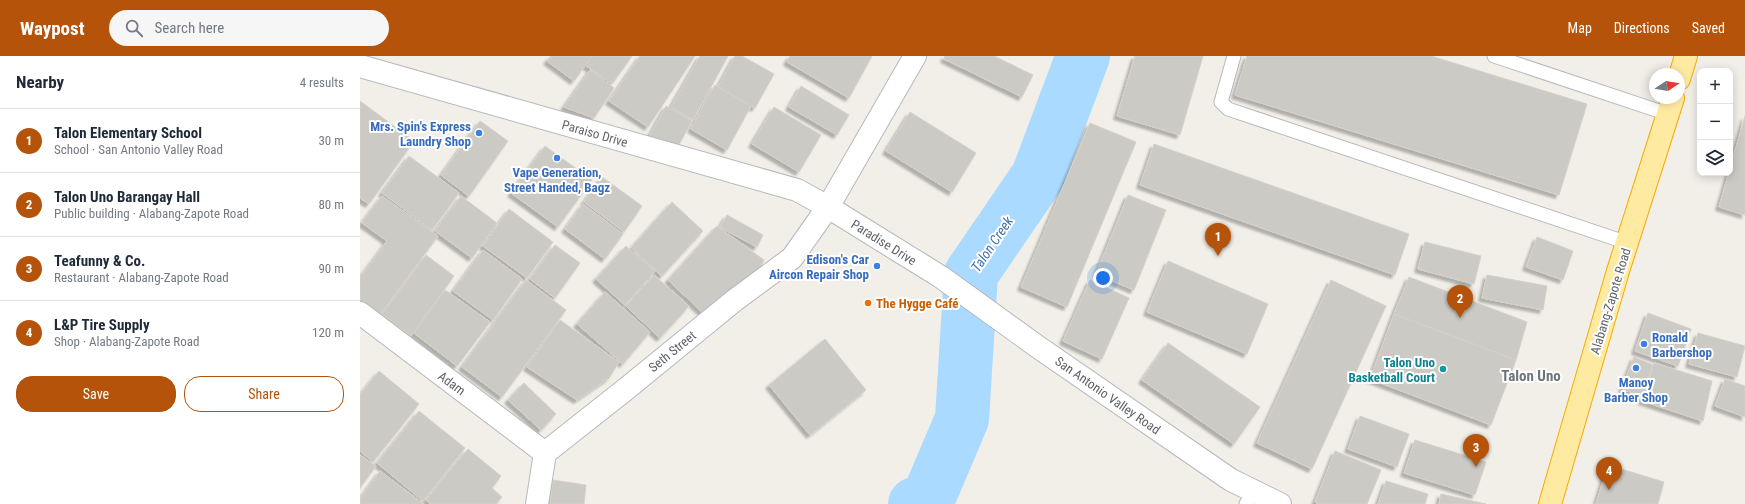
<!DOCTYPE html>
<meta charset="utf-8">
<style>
body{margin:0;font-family:"Roboto Condensed",sans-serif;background:#f6f6f7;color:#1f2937}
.controls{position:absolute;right:12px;top:12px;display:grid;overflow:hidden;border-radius:8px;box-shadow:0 2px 10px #0003}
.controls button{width:36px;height:36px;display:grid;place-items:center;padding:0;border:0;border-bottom:1px solid #e0e1e3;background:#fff;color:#1f2937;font:20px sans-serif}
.compass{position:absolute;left:1289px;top:12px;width:36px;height:36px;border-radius:50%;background:#fff;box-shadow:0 2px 10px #0003;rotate:78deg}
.you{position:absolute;left:743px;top:222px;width:14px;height:14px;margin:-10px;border:3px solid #fff;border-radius:50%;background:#1a73e8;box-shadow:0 0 0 6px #1a73e833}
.badge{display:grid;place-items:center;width:26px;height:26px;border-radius:50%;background:#b45309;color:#fff;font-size:13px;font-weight:700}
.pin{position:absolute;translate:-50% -33px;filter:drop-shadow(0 1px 2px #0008)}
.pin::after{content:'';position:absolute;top:21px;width:14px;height:12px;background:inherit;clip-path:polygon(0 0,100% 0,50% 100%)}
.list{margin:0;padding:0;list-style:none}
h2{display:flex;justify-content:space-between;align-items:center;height:52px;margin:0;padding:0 16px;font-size:17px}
h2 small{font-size:13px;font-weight:400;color:#747a83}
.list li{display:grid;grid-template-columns:26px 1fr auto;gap:12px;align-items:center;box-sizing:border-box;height:64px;padding:0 16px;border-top:1px solid #e0e1e3}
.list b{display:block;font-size:15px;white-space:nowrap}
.list p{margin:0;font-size:13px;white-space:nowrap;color:#747a83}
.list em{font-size:13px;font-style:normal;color:#747a83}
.actions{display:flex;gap:8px;padding:12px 16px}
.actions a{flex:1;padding:9px 0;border:1px solid #b45309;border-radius:16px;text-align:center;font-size:14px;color:#b45309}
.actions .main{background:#b45309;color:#fff}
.icon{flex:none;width:22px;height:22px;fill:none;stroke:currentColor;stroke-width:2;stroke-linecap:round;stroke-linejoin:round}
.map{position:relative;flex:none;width:1385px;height:448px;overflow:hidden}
header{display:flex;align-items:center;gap:24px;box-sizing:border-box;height:56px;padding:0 20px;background:#b45309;color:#fff}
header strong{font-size:19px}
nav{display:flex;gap:22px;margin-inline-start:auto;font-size:14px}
.search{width:280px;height:36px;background:#f6f6f7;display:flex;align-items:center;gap:10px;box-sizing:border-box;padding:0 14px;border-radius:22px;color:#747a83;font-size:15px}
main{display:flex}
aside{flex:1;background:#fff}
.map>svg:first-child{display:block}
</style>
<header>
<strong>Waypost</strong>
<div class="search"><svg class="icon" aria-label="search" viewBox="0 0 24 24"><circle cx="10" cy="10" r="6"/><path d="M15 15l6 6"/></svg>Search here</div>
<nav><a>Map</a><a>Directions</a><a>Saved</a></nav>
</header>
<main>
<aside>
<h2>Nearby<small>4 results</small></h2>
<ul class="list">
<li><span class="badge">1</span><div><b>Talon Elementary School</b><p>School · San Antonio Valley Road</p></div><em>30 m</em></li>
<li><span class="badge">2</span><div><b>Talon Uno Barangay Hall</b><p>Public building · Alabang-Zapote Road</p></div><em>80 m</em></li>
<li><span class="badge">3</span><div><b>Teafunny &amp; Co.</b><p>Restaurant · Alabang-Zapote Road</p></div><em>90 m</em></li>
<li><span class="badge">4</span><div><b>L&amp;P Tire Supply</b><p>Shop · Alabang-Zapote Road</p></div><em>120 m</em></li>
</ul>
<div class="actions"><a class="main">Save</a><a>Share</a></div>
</aside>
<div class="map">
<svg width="1385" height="448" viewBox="0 0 1385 448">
<defs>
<filter id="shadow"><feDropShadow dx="-3.5" dy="3.5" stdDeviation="1" flood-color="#0004"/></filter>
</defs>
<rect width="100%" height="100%" fill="#f1efe8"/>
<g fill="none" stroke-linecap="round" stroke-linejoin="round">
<path stroke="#aadaff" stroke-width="54" d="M 555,448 L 568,443 L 602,363 L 611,218 L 678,120 L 723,0"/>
</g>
<path fill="#cccac5" stroke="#d6d1c6" filter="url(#shadow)" d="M 191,0 L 232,0 L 214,25 L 187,5 Z
M 232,0 L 272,0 L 252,28 L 225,9 Z
M 280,0 L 335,0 L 288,71 L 249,45 Z
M 340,0 L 368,0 L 333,64 L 311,51 Z
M 375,0 L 382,0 L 414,18 L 395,52 L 358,31 Z
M 430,0 L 512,0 L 489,42 L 427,6 Z
M 585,0 L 634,0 L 673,19 L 662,41 L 584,3 Z
M 775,0 L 843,0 L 820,79 L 757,60 Z
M 887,0 L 1071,0 L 1227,48 L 1199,139 L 875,39 Z
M 230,14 L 254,32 L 234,62 L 204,51 Z
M 355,29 L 391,50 L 367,94 L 331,73 Z
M 441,30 L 489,59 L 477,79 L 429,51 Z
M 0,45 L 54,85 L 9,148 L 0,142 Z
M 306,50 L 332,65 L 316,94 L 290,79 Z
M 414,51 L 461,79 L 439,116 L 392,88 Z
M 550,56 L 616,97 L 592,136 L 526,95 Z
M 1385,60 L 1385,159 L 1359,151 Z
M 120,65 L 148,85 L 109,140 L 81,119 Z
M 730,67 L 776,86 L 707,251 L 661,231 Z
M 794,88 L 1049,178 L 1035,219 L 780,129 Z
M 185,90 L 232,124 L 198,171 L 151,137 Z
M 49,100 L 99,137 L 72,174 L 22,137 Z
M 242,121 L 282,150 L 264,176 L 224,146 Z
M 768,139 L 806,154 L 774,234 L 736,218 Z
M 22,140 L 78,180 L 20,259 L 0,245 L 0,222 L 27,185 L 2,167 Z
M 101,140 L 137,167 L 112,202 L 75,175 Z
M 312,146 L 343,175 L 302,220 L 271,192 Z
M 223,148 L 263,178 L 245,203 L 205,173 Z
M 149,153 L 193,186 L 167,222 L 123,190 Z
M 367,159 L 403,179 L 397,191 L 360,171 Z
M 357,170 L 404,204 L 400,213 L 343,257 L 308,224 Z
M 1177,181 L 1213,195 L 1203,224 L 1166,211 Z
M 1065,186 L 1121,200 L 1114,228 L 1058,213 Z
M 195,189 L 220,207 L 195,242 L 170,223 Z
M 266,190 L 295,215 L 265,249 L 236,223 Z
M 123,194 L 162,223 L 133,264 L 93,235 Z
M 66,199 L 94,220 L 51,280 L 22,258 Z
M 808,205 L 908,248 L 887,298 L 787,256 Z
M 294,219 L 329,250 L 300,282 L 266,250 Z
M 1127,219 L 1187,230 L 1183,254 L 1122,242 Z
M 1049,221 L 1167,266 L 1156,304 L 1034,258 Z
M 166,224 L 206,254 L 142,341 L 102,311 Z
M 730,224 L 769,242 L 742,303 L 703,285 Z
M 971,224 L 1026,250 L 952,413 L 897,387 Z
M 85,234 L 130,266 L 97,310 L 54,277 Z
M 245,236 L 290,276 L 263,308 L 217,268 Z
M 1288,257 L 1331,273 L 1318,310 L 1275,295 Z
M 1034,258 L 1156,304 L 1131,369 L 1010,323 Z
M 200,264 L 259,306 L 249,322 L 217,344 L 167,311 Z
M 1338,277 L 1385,290 L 1377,321 L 1329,308 Z
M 465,283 L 506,334 L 450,379 L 409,329 Z
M 808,287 L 900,351 L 874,388 L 782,324 Z
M 1274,301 L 1293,309 L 1281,340 L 1262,333 Z
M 1294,307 L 1352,325 L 1343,365 L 1282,345 Z
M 19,315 L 59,348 L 13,406 L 0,395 L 0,339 Z
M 1365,323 L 1385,330 L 1385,361 L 1355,350 Z
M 164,327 L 196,358 L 181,374 L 148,344 Z
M 59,355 L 105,392 L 63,445 L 17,407 Z
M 1000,360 L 1049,378 L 1037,411 L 988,393 Z
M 1055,384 L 1126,406 L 1115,439 L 1044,417 Z
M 108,393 L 141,420 L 132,432 L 142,441 L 136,448 L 71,448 L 66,444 Z
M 975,395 L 1021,414 L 1007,448 L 959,448 L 955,446 Z
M 0,399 L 16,410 L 0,432 Z
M 1248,409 L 1304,426 L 1298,448 L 1236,448 Z
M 20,415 L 64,448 L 0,448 L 0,443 Z
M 193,424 L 226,429 L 224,448 L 190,448 Z
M 1026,425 L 1068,438 L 1065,448 L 1018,448 Z
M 1081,438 L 1126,448 L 1079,448 Z"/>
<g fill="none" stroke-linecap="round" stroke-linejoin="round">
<g stroke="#b5b8bc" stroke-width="15">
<path id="service" d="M 874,0 L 861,46 L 868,53 L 1268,187
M 1134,0 L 1308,58
M 886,448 L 894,435"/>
</g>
<g stroke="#b5b8bc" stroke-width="24">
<path id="minor" d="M 0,10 L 437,134 L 468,151 L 581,221 L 678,291 L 871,424 L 920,448
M 0,257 L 185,397"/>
</g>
<g stroke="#b5b8bc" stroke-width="24">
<path id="tertiary" d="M 177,448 L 185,397 L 266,333 L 375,244 L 432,202 L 468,151 L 555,0"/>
</g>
<g stroke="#f9ab00" stroke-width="24">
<path id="trunk" d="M 1319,23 L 1326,0
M 1190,448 L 1258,215 L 1313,42"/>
</g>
<use href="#service" stroke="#fff" stroke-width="13"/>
<use href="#minor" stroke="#fff" stroke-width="22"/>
<use href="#tertiary" stroke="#fff" stroke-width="22"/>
<use href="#trunk" stroke="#feeaa1" stroke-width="22"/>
</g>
<g fill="#3f7fe0" stroke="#fff" stroke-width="1.5">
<circle cx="119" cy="77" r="4"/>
<circle cx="197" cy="102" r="4"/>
<circle cx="517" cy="210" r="4"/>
<circle cx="1284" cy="288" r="4"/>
<circle cx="1276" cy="312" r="4"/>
</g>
<circle fill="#e8710a" stroke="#fff" stroke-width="1.5" cx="508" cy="247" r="4"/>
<circle fill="#0f9aa8" stroke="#fff" stroke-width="1.5" cx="1083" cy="313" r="4"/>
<g text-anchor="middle" stroke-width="4" stroke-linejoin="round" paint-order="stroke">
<g font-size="13" font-weight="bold" fill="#366cbe" stroke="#fff" text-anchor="end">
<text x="111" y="75">Mrs. Spin's Express<tspan x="111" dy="15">Laundry Shop</tspan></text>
<text x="197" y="121" text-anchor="middle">Vape Generation,<tspan x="197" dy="15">Street Handed, Bagz</tspan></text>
<text x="509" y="208">Edison's Car<tspan x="509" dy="15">Aircon Repair Shop</tspan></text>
<text x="1292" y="286" text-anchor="start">Ronald<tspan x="1292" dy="15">Barbershop</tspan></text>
<text x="1276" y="331" text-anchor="middle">Manoy<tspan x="1276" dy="15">Barber Shop</tspan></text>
</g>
<g font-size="13" fill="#5f6368" stroke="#fff">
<text transform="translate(235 77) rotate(16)" y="5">Paraiso Drive</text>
<text transform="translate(524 186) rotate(32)" y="5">Paradise Drive</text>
<text transform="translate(1250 245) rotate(-73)" y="5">Alabang-Zapote Road</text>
<text transform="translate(312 295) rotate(-39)" y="5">Seth Street</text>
<text transform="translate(92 327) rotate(37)" y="5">Adam</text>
<text transform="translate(748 339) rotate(35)" y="5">San Antonio Valley Road</text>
</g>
<g font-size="13" font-weight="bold" fill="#c56008" stroke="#fff" text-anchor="start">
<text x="516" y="252">The Hygge Café</text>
</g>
<g font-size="13" font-weight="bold" fill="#0d838f" stroke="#fff" text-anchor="end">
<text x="1075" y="311">Talon Uno<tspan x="1075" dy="15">Basketball Court</tspan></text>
</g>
<g font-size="14" font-style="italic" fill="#4174aa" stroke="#fff">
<text transform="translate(632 188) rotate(-56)" y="5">Talon Creek</text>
</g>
<g font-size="15" font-weight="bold" fill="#70757a" stroke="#fff">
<text x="1171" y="325">Talon Uno</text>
</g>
</g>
</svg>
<div class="controls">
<button>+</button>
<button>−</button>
<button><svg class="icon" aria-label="layers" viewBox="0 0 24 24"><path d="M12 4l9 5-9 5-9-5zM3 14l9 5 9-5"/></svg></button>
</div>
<svg class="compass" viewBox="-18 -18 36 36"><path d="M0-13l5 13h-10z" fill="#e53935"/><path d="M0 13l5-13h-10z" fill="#747a83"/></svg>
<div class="you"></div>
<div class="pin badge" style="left:858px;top:200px">1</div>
<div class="pin badge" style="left:1100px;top:262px">2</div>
<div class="pin badge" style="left:1116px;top:411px">3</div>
<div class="pin badge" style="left:1249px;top:434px">4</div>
</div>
</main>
